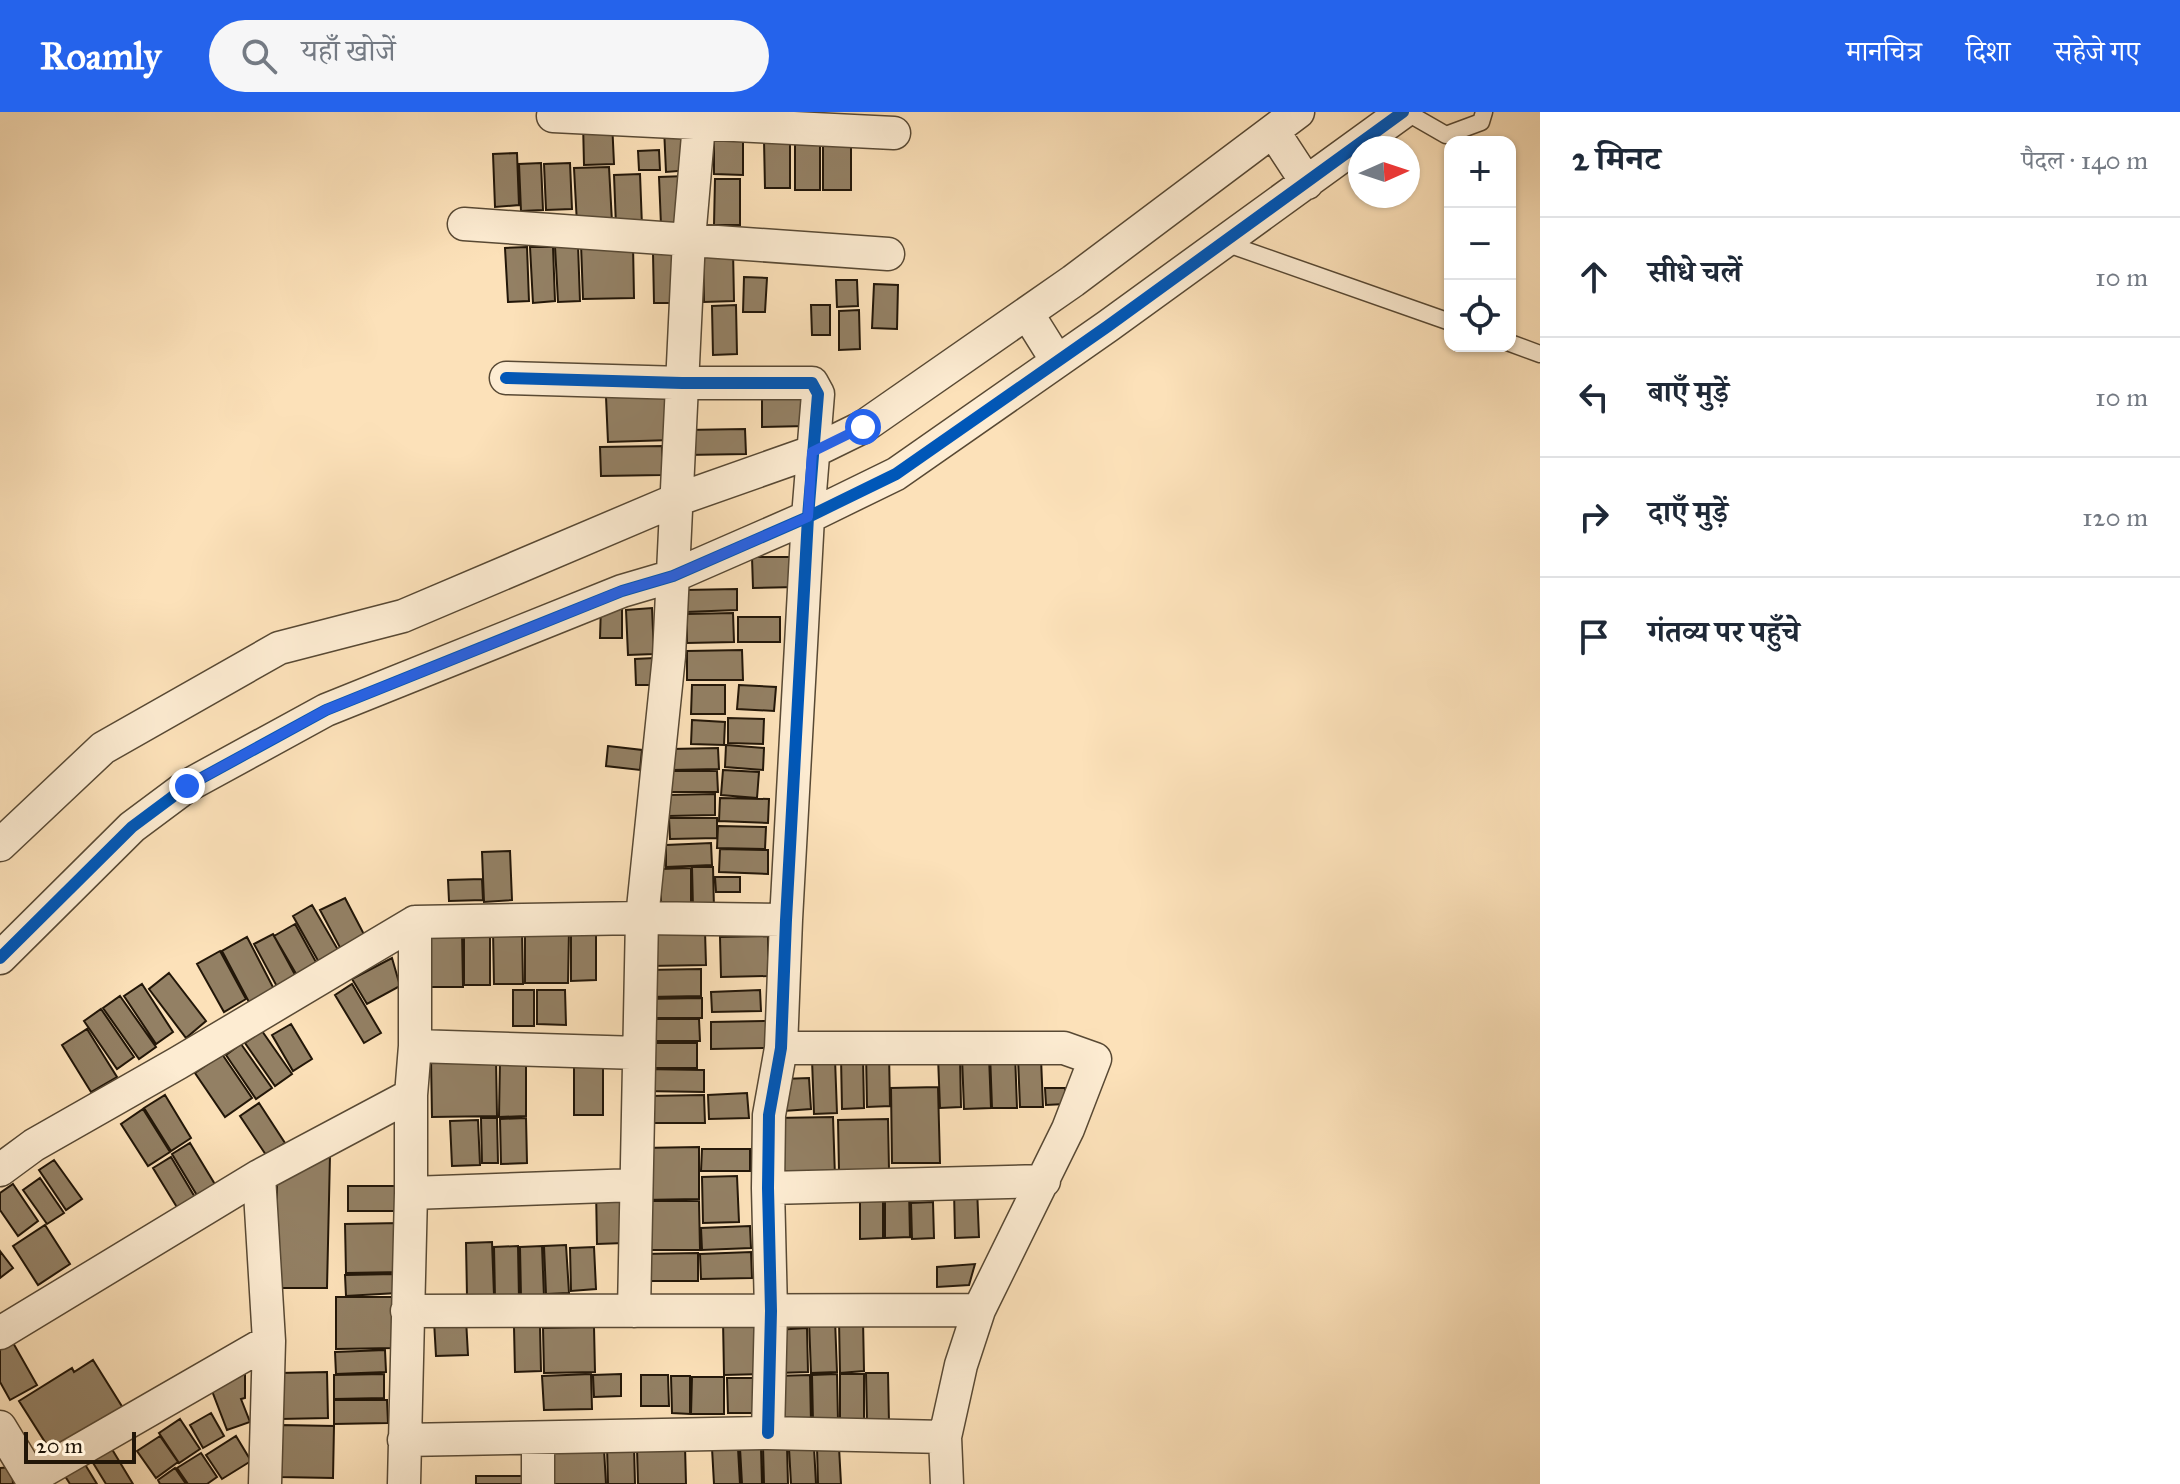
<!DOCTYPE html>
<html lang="hi">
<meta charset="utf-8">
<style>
body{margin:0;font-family:"IM FELL Great Primer","Noto Serif Devanagari",serif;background:#f6f6f7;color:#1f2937}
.controls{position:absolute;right:24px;top:24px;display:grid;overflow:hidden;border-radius:16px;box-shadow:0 2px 6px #0004}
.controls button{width:72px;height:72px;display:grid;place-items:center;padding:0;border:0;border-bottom:2px solid #e0e1e3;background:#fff;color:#1f2937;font:40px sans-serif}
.compass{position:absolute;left:1348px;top:24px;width:72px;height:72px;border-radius:50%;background:#fff;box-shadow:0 2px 6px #0004;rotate:87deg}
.scale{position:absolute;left:24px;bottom:20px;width:112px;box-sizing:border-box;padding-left:8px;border:4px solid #221608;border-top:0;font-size:22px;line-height:28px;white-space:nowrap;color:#221608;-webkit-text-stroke:6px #fdecd2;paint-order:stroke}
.stop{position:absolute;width:24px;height:24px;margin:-18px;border:6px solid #2563eb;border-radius:50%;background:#fff}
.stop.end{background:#2563eb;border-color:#fff;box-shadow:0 2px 8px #0008}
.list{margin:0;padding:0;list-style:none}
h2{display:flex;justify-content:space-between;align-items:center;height:104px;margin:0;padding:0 32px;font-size:34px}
h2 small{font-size:26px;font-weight:400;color:#747a83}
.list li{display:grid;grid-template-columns:52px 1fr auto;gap:24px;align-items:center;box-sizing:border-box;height:120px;padding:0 32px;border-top:2px solid #e0e1e3}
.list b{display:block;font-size:30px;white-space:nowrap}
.list em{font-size:26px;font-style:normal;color:#747a83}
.icon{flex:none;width:44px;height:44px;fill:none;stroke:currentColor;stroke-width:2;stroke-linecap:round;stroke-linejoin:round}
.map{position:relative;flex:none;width:1540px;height:1372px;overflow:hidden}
header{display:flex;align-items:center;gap:48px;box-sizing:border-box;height:112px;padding:0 40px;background:#2563eb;color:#fff}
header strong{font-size:38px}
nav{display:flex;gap:44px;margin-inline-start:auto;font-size:28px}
.search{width:560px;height:72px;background:#f6f6f7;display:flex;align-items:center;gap:20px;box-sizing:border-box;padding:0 28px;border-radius:44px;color:#747a83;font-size:30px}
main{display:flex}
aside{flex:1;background:#fff}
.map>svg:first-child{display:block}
</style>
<header>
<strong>Roamly</strong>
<div class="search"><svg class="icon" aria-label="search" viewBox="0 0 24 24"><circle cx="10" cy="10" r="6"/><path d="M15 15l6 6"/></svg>यहाँ खोजें</div>
<nav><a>मानचित्र</a><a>दिशा</a><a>सहेजे गए</a></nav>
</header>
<main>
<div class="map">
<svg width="1540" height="1372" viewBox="0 0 1540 1372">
<rect width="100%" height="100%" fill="#fce1b9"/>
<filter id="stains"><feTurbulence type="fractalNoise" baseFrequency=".0025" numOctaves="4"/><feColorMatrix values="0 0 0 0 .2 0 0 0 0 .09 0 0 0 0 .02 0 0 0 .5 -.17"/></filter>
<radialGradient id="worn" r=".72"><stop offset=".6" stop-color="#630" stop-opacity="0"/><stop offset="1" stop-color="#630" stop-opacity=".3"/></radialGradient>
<path fill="#938064" stroke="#221608" stroke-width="2" d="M 612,9 L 614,52 L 584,53 L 583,10 Z
M 689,15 L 690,58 L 666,60 L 664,16 Z
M 714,17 L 743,17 L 743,63 L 714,62 Z
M 764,28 L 790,28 L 790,76 L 765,76 Z
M 795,30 L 820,30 L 820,78 L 795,78 Z
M 823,32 L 851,33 L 851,78 L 823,78 Z
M 659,38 L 660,58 L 639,58 L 638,39 Z
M 517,41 L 519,93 L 495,95 L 493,42 Z
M 541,51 L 543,98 L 521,99 L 519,52 Z
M 570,51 L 572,97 L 546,98 L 544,52 Z
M 609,55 L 612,110 L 577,112 L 574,56 Z
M 640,62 L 642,114 L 616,114 L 614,63 Z
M 686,64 L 687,112 L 661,113 L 659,65 Z
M 715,67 L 740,67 L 740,113 L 714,113 Z
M 581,132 L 633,132 L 634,186 L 583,187 Z
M 578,133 L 580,189 L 558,190 L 555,134 Z
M 527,135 L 529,189 L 508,190 L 505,136 Z
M 530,135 L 553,135 L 555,189 L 533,191 Z
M 733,138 L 734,189 L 704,190 L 703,139 Z
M 682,140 L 683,191 L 654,191 L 653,141 Z
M 744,165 L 767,166 L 765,200 L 743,200 Z
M 836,168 L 857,168 L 858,194 L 837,195 Z
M 874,172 L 898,173 L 897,217 L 872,216 Z
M 736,193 L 737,242 L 713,243 L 712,194 Z
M 811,193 L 830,193 L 830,223 L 812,223 Z
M 859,198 L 860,237 L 839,238 L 839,199 Z
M 668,282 L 671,328 L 608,330 L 606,285 Z
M 805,283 L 806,314 L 762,315 L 762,284 Z
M 745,317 L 746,342 L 685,343 L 685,318 Z
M 662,334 L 662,363 L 601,364 L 600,335 Z
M 752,445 L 797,445 L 797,475 L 753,476 Z
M 737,477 L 737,498 L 686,500 L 685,478 Z
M 601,493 L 622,494 L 622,526 L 600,526 Z
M 652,496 L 654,542 L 628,543 L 626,498 Z
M 733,501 L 734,530 L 687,531 L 687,502 Z
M 738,505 L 780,505 L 780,530 L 738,530 Z
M 742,538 L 743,568 L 687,568 L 687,539 Z
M 654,546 L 655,573 L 636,573 L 635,547 Z
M 692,573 L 725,573 L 725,602 L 691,602 Z
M 739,573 L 776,575 L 774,599 L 737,597 Z
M 728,606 L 764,607 L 763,632 L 728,631 Z
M 692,608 L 725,610 L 724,633 L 691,632 Z
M 726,633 L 764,636 L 763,658 L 725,655 Z
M 608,634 L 642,638 L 640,658 L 606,654 Z
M 718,636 L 719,657 L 672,658 L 671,637 Z
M 723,658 L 759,660 L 757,686 L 721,683 Z
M 670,659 L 717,659 L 718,680 L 670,680 Z
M 715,682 L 715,703 L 668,704 L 668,683 Z
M 720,686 L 769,687 L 768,711 L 719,709 Z
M 669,706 L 717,706 L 717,726 L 670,727 Z
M 718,714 L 766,715 L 765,737 L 717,736 Z
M 711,731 L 712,753 L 666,755 L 666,733 Z
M 720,737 L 768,738 L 768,762 L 719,760 Z
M 510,739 L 512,788 L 484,790 L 482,740 Z
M 692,755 L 713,755 L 714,797 L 693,797 Z
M 691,756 L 691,795 L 661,795 L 661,757 Z
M 715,765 L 740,765 L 740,780 L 716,780 Z
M 482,767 L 483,788 L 449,789 L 448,768 Z
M 345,786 L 368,830 L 344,843 L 320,798 Z
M 312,793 L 341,843 L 321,854 L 293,804 Z
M 295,812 L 322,861 L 302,872 L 274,824 Z
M 522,818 L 523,872 L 494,872 L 493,819 Z
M 525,818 L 569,818 L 568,871 L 525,871 Z
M 427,819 L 462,819 L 463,875 L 427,875 Z
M 705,819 L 706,853 L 649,854 L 648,820 Z
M 571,820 L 596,820 L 596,868 L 571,869 Z
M 464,821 L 490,821 L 490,873 L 464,873 Z
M 273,822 L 300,872 L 281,882 L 254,832 Z
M 768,824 L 768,864 L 721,865 L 720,825 Z
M 247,825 L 275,879 L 250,892 L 222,839 Z
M 220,839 L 246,887 L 224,900 L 197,852 Z
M 392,846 L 400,874 L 367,892 L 352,867 Z
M 701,857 L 701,884 L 648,885 L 647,858 Z
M 169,861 L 206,909 L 186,926 L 149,877 Z
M 142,872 L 173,920 L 156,932 L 124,884 Z
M 352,872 L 381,921 L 364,931 L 335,883 Z
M 513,878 L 534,878 L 534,914 L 513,914 Z
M 537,878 L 565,878 L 566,913 L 537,912 Z
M 760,878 L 761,899 L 712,900 L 711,880 Z
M 120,884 L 156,935 L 139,947 L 103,896 Z
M 702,886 L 702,906 L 646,906 L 645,887 Z
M 101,897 L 134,945 L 117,957 L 84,909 Z
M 645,907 L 699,907 L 700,929 L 645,929 Z
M 766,909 L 767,936 L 711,937 L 711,910 Z
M 291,912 L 312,947 L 293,959 L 272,923 Z
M 87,917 L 117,965 L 91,980 L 62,933 Z
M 262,919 L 292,962 L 275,974 L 245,931 Z
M 645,931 L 697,931 L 697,956 L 645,956 Z
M 241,932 L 272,976 L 256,987 L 226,943 Z
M 866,940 L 889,940 L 890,994 L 867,995 Z
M 990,941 L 1015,941 L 1017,996 L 992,996 Z
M 222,942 L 252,986 L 225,1005 L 195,961 Z
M 863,944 L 864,996 L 842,997 L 841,945 Z
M 989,944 L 991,996 L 964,997 L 962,945 Z
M 938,945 L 960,945 L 961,995 L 940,996 Z
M 496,946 L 497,1004 L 432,1005 L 431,947 Z
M 1018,946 L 1041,946 L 1043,995 L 1020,995 Z
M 812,947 L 835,947 L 837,1001 L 814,1002 Z
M 500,948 L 526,948 L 526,1004 L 499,1005 Z
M 574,949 L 603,949 L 603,1003 L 574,1003 Z
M 643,957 L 704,958 L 704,980 L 643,979 Z
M 809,966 L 811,997 L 784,999 L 782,967 Z
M 938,975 L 940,1051 L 892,1051 L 891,976 Z
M 1045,976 L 1065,976 L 1065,992 L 1046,993 Z
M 747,981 L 749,1006 L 709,1007 L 708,983 Z
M 165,983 L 191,1026 L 171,1039 L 144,996 Z
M 704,983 L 705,1011 L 649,1011 L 649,984 Z
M 259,991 L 285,1031 L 266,1043 L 240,1004 Z
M 143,997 L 170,1040 L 148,1054 L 121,1012 Z
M 833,1005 L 835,1065 L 778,1066 L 776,1006 Z
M 481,1006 L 497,1006 L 498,1051 L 482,1051 Z
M 526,1006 L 527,1051 L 501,1052 L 500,1007 Z
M 888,1007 L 889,1058 L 839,1059 L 838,1008 Z
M 478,1008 L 480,1053 L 452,1054 L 450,1009 Z
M 190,1031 L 216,1074 L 198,1085 L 172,1042 Z
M 699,1035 L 699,1087 L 642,1088 L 641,1036 Z
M 702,1037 L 750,1037 L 750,1059 L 701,1059 Z
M 330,1043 L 327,1176 L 276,1176 L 277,1069 Z
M 171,1045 L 196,1087 L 178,1097 L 153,1056 Z
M 54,1048 L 82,1087 L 66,1098 L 39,1058 Z
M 737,1064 L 739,1110 L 703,1111 L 702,1065 Z
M 40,1066 L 64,1101 L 47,1112 L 23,1078 Z
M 13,1072 L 38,1109 L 18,1124 L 0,1098 L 0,1081 Z
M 348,1074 L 407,1074 L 407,1099 L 348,1099 Z
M 977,1076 L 979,1125 L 955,1126 L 954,1078 Z
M 596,1077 L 622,1077 L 624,1131 L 597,1132 Z
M 860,1077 L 883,1077 L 883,1126 L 860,1127 Z
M 885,1077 L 909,1077 L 910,1125 L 885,1126 Z
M 638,1089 L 699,1089 L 700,1138 L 639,1138 Z
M 933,1090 L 934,1126 L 912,1127 L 911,1091 Z
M 400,1111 L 402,1160 L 346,1161 L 345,1112 Z
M 45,1113 L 70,1152 L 38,1173 L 13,1134 Z
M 750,1114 L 751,1136 L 702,1138 L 701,1116 Z
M 492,1130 L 494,1183 L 467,1184 L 466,1131 Z
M 566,1133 L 569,1181 L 546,1182 L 544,1134 Z
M 518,1134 L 519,1187 L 495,1187 L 494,1135 Z
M 542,1134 L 544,1185 L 521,1186 L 520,1135 Z
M 594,1135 L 596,1177 L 571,1179 L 570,1136 Z
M 0,1139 L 13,1156 L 0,1166 Z
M 751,1140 L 752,1166 L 701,1167 L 700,1142 Z
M 698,1141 L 698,1169 L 643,1169 L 643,1142 Z
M 975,1152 L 969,1173 L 937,1175 L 937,1155 Z
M 396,1162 L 397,1181 L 346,1184 L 345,1163 Z
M 336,1185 L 394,1185 L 395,1236 L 336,1237 Z
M 466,1207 L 468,1243 L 436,1244 L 434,1209 Z
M 835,1207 L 837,1260 L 811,1261 L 809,1208 Z
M 863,1207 L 864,1259 L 840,1261 L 839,1208 Z
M 723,1208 L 762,1208 L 763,1262 L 724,1263 Z
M 514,1215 L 540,1215 L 541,1259 L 515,1260 Z
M 594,1215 L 595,1260 L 544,1261 L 543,1216 Z
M 807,1216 L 808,1260 L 777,1261 L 775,1218 Z
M 12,1229 L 37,1273 L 10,1288 L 0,1270 L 0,1236 Z
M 385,1238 L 386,1260 L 336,1262 L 335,1240 Z
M 93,1248 L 123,1296 L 52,1341 L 19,1289 L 72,1256 L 74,1260 Z
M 245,1257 L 245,1286 L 241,1287 L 250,1310 L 227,1318 L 209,1271 Z
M 327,1260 L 328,1306 L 280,1307 L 279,1261 Z
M 866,1261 L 888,1261 L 889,1311 L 867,1311 Z
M 384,1262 L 384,1286 L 334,1287 L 334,1263 Z
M 591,1262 L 592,1297 L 544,1298 L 542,1264 Z
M 621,1262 L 621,1284 L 594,1285 L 593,1263 Z
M 837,1262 L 838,1309 L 813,1310 L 812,1263 Z
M 840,1262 L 864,1262 L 864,1309 L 840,1309 Z
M 641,1263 L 668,1263 L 669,1294 L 641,1294 Z
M 810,1263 L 811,1311 L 776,1312 L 775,1264 Z
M 671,1264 L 690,1264 L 690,1302 L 672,1301 Z
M 692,1265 L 724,1265 L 724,1302 L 691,1302 Z
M 727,1266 L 757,1266 L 757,1301 L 728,1301 Z
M 334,1288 L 387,1288 L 388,1311 L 334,1312 Z
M 211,1301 L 224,1324 L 203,1336 L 190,1313 Z
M 180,1307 L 200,1337 L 179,1351 L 159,1321 Z
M 280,1313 L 334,1314 L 333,1366 L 279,1365 Z
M 160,1324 L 178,1350 L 156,1366 L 137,1339 Z
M 236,1324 L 251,1349 L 222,1367 L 206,1343 Z
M 107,1329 L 133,1372 L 106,1372 L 87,1341 Z
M 634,1333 L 635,1372 L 608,1372 L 607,1334 Z
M 787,1333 L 788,1372 L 764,1372 L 763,1334 Z
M 685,1334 L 686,1372 L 638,1372 L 637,1336 Z
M 814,1335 L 816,1372 L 791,1372 L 789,1336 Z
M 817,1335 L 839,1335 L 841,1372 L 818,1372 Z
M 712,1336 L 738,1336 L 740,1372 L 714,1372 Z
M 740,1336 L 761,1336 L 762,1372 L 742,1372 Z
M 604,1337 L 606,1372 L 549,1372 L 548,1339 Z
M 78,1341 L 97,1372 L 70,1372 L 58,1353 Z
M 201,1341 L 217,1365 L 207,1372 L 188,1372 L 177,1356 Z
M 12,1355 L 13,1372 L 0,1372 L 0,1356 Z
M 175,1356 L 186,1372 L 160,1372 L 158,1368 Z
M 476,1364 L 524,1364 L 524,1372 L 476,1372 Z"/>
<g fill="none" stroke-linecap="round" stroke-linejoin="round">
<g stroke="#584934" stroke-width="19">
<path id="service" d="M 1406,0 L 1446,23 L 1481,10 L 1484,0
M 1225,131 L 1450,210
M 1510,231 L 1540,242"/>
</g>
<g stroke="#584934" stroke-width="35">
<path id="minor" d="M 553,4 L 894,21
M 1273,19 L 1307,71
M 464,112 L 888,142
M 1027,201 L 1057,249
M 506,266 L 682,271 L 812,271 L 818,282 L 808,405 L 786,808 L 781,936 L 769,1003 L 768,1076 L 771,1199 L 768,1321
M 0,733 L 103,636 L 279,536 L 403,504 L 676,388 L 812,340 L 863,315 L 1073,169 L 1298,0
M 0,846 L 132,715 L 187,674 L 326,598 L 622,479 L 673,464 L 808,405 L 896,362 L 1108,214 L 1403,0
M 415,934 L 639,941
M 781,936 L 1064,936 L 1095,947 L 1068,1017 L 979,1198 L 961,1253 L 945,1325 L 947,1372
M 0,1058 L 34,1033 L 178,951 L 415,810 L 642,806 L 786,808
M 259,1064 L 269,1229 L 265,1372
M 768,1076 L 1044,1069
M 411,1081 L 636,1073
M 407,1199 L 979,1198
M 634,1199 L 642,806 L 669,544 L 689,127 L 699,12
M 0,1221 L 259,1064 L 411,983
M 0,1315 L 31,1366 L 32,1372
M 538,1326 L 538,1372
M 404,1328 L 768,1321 L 945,1325
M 31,1366 L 269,1229
M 404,1372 L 411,1081 L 411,983 L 415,934 L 415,810"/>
</g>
<use href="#service" stroke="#fdecd2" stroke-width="16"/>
<use href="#minor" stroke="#fdecd2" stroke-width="32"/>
<g stroke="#fdecd2" stroke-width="17">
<path id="cycleway" d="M 506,266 L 682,271 L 812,271 L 818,282 L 808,405 L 786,808 L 781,936 L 769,1003 L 768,1076 L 771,1199 L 768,1321
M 0,846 L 132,715 L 187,674 L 326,598 L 622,479 L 673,464 L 808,405 L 896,362 L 1108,214 L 1403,0"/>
</g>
<use href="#cycleway" stroke="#0057b8" stroke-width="12"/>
</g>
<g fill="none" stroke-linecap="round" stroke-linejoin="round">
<path stroke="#2563eb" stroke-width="10" d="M 187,674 L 326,598 L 622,479 L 673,464 L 808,405 L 812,340 L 863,315"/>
</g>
<rect width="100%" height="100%" filter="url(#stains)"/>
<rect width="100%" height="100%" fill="url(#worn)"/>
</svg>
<div class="controls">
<button>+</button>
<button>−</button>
<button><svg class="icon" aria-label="locate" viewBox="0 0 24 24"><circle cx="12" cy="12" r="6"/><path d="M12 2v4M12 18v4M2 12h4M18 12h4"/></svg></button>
</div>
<svg class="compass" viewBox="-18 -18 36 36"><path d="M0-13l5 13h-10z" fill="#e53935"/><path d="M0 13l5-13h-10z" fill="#747a83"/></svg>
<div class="scale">20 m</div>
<div class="stop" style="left:863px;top:315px"></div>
<div class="stop end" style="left:187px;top:674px"></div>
</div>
<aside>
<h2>2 मिनट<small>पैदल · 140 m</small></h2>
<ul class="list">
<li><svg class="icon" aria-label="ahead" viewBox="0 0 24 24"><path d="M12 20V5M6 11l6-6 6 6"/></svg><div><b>सीधे चलें</b></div><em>10 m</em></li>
<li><svg class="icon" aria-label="left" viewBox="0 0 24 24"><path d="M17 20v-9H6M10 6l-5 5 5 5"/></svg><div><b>बाएँ मुड़ें</b></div><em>10 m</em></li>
<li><svg class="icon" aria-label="right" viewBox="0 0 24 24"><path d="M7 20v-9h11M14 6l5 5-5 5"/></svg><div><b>दाएँ मुड़ें</b></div><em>120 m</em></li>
<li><svg class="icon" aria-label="arrive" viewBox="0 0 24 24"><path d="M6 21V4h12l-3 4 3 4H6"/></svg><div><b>गंतव्य पर पहुँचे</b></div></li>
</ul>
</aside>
</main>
